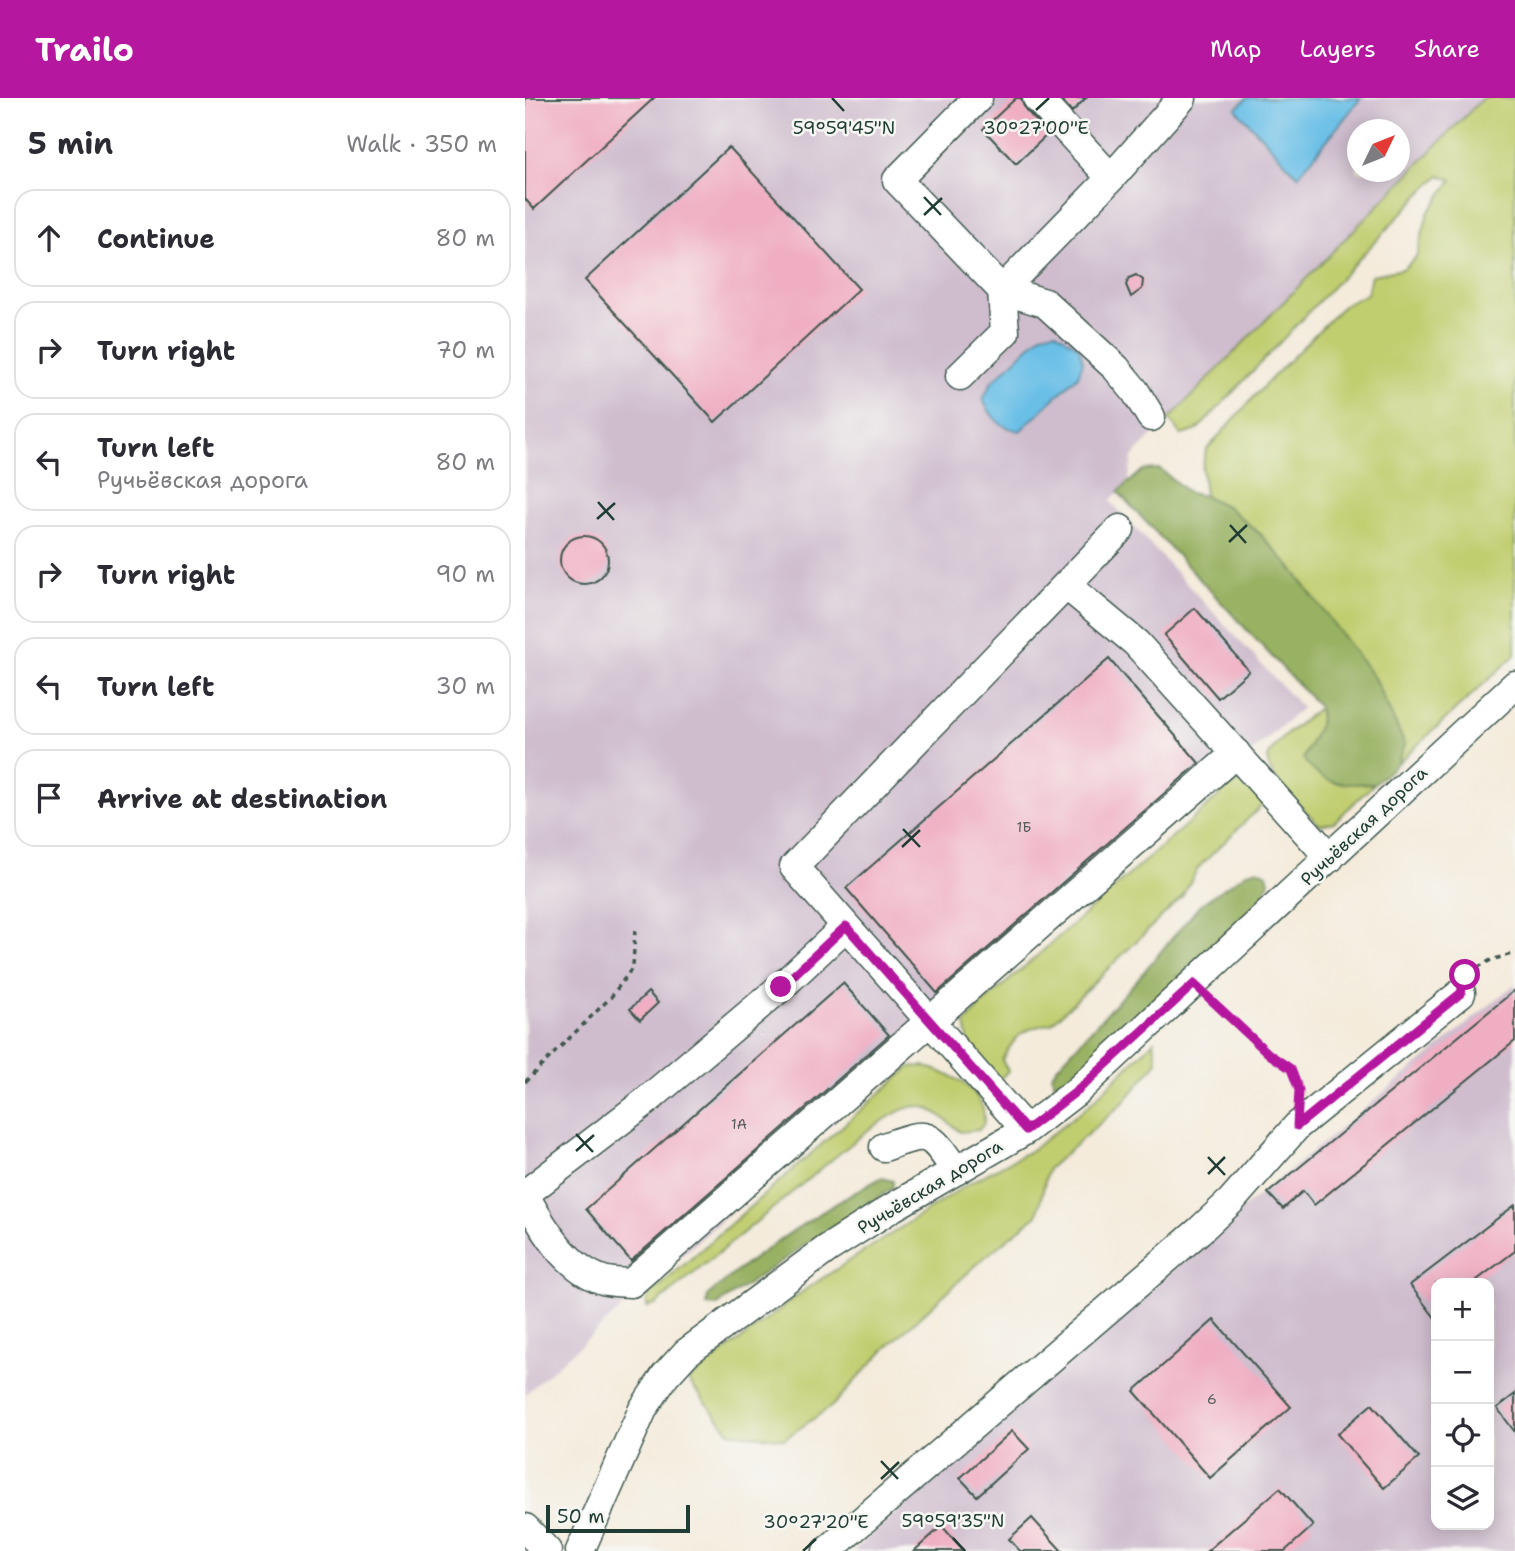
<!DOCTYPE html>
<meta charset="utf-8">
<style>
body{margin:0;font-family:"Shantell Sans",sans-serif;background:#f7f7f7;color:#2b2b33}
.controls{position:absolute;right:21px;bottom:21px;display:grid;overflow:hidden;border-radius:14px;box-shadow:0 4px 18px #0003}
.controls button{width:63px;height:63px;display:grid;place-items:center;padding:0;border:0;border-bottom:2px solid #e1e1e2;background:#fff;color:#2b2b33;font:35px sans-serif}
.compass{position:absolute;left:822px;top:21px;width:63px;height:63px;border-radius:50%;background:#fff;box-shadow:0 4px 18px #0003;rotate:47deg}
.scale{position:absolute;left:21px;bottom:18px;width:144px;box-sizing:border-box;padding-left:7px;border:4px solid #1f3d34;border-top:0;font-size:19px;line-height:24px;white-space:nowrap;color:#1f3d34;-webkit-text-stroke:5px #f6f6f2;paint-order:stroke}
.stop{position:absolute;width:21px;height:21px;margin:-16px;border:5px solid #b5179e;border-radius:50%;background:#fff}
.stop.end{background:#b5179e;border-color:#fff;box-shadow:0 2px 7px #0008}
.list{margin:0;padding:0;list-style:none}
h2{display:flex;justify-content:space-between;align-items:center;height:91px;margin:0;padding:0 28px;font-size:30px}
h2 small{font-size:23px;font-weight:400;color:#7c7c81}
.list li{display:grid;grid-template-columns:46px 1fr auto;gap:21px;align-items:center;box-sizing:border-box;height:98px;margin:0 14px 14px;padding:0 14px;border:2px solid #e1e1e2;border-radius:21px}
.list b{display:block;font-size:26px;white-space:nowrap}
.list p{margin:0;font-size:23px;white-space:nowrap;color:#7c7c81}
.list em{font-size:23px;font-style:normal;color:#7c7c81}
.icon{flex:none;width:38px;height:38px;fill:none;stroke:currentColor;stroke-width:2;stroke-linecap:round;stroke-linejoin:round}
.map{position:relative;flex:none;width:990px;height:1453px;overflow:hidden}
header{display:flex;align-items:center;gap:42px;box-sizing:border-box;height:98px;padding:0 35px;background:#b5179e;color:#fff}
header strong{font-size:33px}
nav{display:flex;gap:38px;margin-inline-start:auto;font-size:24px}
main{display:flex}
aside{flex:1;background:#fff}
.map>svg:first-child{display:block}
</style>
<header>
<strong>Trailo</strong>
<nav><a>Map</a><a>Layers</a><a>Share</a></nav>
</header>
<main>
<aside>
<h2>5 min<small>Walk · 350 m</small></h2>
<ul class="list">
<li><svg class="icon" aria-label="ahead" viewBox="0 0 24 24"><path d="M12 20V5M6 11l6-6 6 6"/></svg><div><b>Continue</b></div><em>80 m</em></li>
<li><svg class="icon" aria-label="right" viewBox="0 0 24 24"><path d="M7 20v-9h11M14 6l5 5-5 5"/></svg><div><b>Turn right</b></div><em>70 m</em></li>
<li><svg class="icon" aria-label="left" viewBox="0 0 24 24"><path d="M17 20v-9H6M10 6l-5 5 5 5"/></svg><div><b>Turn left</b><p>Ручьёвская дорога</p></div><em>80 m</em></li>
<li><svg class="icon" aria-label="right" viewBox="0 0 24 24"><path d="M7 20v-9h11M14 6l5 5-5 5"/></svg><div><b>Turn right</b></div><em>90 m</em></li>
<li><svg class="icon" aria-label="left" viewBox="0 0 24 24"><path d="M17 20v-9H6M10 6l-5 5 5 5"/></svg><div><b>Turn left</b></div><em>30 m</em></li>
<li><svg class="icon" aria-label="arrive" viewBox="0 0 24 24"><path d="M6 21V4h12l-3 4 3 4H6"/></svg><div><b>Arrive at destination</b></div></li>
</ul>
</aside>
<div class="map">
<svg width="990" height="1453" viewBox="0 0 990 1453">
<rect width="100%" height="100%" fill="#f6f6f2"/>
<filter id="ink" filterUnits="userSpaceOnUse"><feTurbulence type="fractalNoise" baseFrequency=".0143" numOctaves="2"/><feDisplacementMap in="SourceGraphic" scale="14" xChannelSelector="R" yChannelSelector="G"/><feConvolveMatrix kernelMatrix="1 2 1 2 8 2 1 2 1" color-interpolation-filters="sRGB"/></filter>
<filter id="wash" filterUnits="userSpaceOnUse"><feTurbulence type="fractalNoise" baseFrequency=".00686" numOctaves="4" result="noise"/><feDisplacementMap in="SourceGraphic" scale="28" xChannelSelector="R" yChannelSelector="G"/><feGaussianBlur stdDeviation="1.57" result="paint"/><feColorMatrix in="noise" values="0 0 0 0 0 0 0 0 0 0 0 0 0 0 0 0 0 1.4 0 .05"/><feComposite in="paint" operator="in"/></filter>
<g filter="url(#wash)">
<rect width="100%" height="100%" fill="#f4ebdb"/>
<path fill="#cfbdce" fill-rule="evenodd" d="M 0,0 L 958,0 L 607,359 L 604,382 L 585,403 L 777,610 L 0,1296 ZM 832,32 L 874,32 L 874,74 L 832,74 Z
M 990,886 L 990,1453 L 328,1453 L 709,1118 ZM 911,1185 L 964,1185 L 964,1427 L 911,1427 Z"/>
<path fill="#c1ce70" stroke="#708652" stroke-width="2" d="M 958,0 L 990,0 L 990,557 L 872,666 L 880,646 L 734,435 L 703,409 L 680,398 L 677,371 L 681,352 L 739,288 L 819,207 L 842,196 L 846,177 L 878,171 L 891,159 L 903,115 L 927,82 L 915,77 L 892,99 L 678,326 L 670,333 L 656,337 L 644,321 Z
M 794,610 L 795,625 L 779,661 L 810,685 L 849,686 L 809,724 L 795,727 C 783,715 738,676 743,660 C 748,644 781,621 794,610 Z
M 717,683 L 739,705 L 673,770 L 657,799 L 527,925 C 497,931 492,935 477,962 L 483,973 L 474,982 L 444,946 L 440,926 L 455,908 L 705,688 Z
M 629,943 L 632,964 L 599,1004 L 523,1071 L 512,1117 L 460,1159 L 359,1252 L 307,1308 L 259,1341 L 204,1334 L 163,1282 L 281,1191 L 446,1084 L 507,1052 L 564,1007 Z
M 398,968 C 419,974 449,985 457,1008 C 459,1013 459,1020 459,1025 L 454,1032 L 435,1034 C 393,996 388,1004 343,1032 L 130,1207 L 122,1209 L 121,1200 L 385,969 Z"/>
<path fill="#98b162" stroke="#5c774b" stroke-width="2" d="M 635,371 L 664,395 L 680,398 L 703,409 L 734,435 L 768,472 L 849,580 L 880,646 L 872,666 L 849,686 C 815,685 800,690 778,661 L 795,625 L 794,609 L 593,394 L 618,372 Z
M 733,771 L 742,776 L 744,784 L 737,800 L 563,966 L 542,984 L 530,985 L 526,977 L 534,967 L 611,883 L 676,806 L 723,774 Z
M 356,1080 L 368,1083 L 368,1090 L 305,1130 L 191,1208 L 182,1207 L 183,1197 C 236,1152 295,1113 356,1080 Z"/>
<path fill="#6abfe7" stroke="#447e8e" stroke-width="2" d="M 722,0 L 836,0 L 773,78 L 711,11 Z
M 530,233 L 554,249 L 558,264 L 553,278 L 495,333 C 474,329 468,321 458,302 L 466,285 L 517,236 Z"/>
<g id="blocks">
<path fill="#f0aec3" d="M 0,0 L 129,0 L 9,111 L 0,101 Z
M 491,0 L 496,0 L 500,11 L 523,36 L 491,66 L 458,31 Z
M 535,0 L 561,0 L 547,14 Z
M 204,49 L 334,191 L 190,324 L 60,182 Z
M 611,177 L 618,182 L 617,191 L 606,199 L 601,187 L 604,180 Z
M35 462a24 24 0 1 1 48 0a24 24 0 1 1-48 0Z
M 670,510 L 724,573 L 693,600 L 639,537 Z
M 584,561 L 674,665 L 412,895 L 321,790 Z
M 318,885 L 364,937 L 106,1163 L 61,1111 Z
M 990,892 L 990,943 L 789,1107 L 778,1093 L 758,1111 L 743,1095 Z
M 123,894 L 133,905 L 115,922 L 105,911 Z
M 990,1107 L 990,1153 L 948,1185 L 911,1185 L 911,1221 L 885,1187 Z
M 689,1222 L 766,1309 L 685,1380 L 609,1293 Z
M 990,1296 L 990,1334 L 972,1310 Z
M 847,1306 L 894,1360 L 859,1390 L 812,1336 Z
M 487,1333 L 504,1351 L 452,1398 L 435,1380 Z
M 755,1390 L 788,1428 L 760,1453 L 682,1453 Z
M 507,1420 L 537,1453 L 495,1453 L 484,1441 Z
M 417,1428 L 439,1453 L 389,1453 Z"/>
</g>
</g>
<g filter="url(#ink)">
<use href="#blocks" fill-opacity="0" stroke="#3f574d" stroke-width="2"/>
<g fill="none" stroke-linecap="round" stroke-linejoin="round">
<g stroke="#3f574d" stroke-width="31">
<path id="minor" d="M 453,0 L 372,82 L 477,192 L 586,80 L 657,0
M 512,0 L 586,80
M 435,278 L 480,234 L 477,192 L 520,205 L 591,270 L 610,293 L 626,319
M 541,487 L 611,545 L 805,760
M 501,1032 L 269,769 L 595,431
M 359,1049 C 404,1033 403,1032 431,1073
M 0,1096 L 120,1004 L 256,889 L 321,828
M 0,1097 C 17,1129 42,1171 78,1182 C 87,1185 97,1184 106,1185 L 711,655
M 0,1430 L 22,1453
M 55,1453 L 118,1311 L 140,1278 L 161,1255 L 302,1151 L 368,1109 L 501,1032 L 552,993 L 990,587
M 302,1453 L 674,1133 L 706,1103 L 772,1028 L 936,895"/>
</g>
<path stroke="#3f574d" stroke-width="3.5" stroke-dasharray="5 5" stroke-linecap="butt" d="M 944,874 L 966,862 L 990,855
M 686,902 L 744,956 L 766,971 L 774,995
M 0,984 L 86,899 L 108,869 L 110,831"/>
<use href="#minor" stroke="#fff" stroke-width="28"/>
</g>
</g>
<g fill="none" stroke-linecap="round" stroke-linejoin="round" filter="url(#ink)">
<path stroke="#b5179e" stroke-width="9" d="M 256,889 L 321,828 L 501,1032 L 552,993 L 669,886 L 744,956 L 766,971 L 774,992 L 772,1028 L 936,895 L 940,877"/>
</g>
<path fill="none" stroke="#1f3d34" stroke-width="2.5" d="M 307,0 L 319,13M 511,12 L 524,0M 399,99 L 416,117M 399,117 L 417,100M 73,404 L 89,422M 72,421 L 90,405M 705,427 L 721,445M 704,444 L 722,427M 378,731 L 395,749M 377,749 L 395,732M 51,1036 L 68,1054M 51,1053 L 69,1037M 683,1059 L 700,1077M 683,1076 L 700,1059M 356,1363 L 373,1381M 356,1381 L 374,1364M 428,1440 L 440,1453M 278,1453 L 291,1441"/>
<g text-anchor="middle" stroke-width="5" stroke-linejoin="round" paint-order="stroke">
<g font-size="14" fill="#535958">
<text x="499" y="734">1Б</text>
<text x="214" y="1031">1А</text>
<text x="687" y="1306">6</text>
</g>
<g font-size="18" fill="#1f3d34" stroke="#f6f6f2">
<text transform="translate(839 728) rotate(-43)" y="6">Ручьёвская дорога</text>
<text transform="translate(405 1089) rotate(-31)" y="6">Ручьёвская дорога</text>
</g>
</g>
<g font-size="18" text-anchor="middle" fill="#1f3d34" stroke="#f6f6f2" stroke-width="5" stroke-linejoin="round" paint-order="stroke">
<text x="511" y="36">30°27'00"E</text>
<text x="319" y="36">59°59'45"N</text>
<text x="428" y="1429">59°59'35"N</text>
<text x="291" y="1430">30°27'20"E</text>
</g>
</svg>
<div class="controls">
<button>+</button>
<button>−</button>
<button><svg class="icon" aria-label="locate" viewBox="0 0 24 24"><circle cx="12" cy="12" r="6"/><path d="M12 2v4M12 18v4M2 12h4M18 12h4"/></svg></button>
<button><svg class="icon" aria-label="layers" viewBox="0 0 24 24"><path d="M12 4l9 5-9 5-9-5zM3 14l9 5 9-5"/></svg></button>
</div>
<svg class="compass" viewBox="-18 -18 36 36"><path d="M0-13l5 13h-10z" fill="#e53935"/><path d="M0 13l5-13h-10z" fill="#7c7c81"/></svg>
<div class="scale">50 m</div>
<div class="stop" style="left:940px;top:877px"></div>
<div class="stop end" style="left:256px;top:889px"></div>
</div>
</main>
